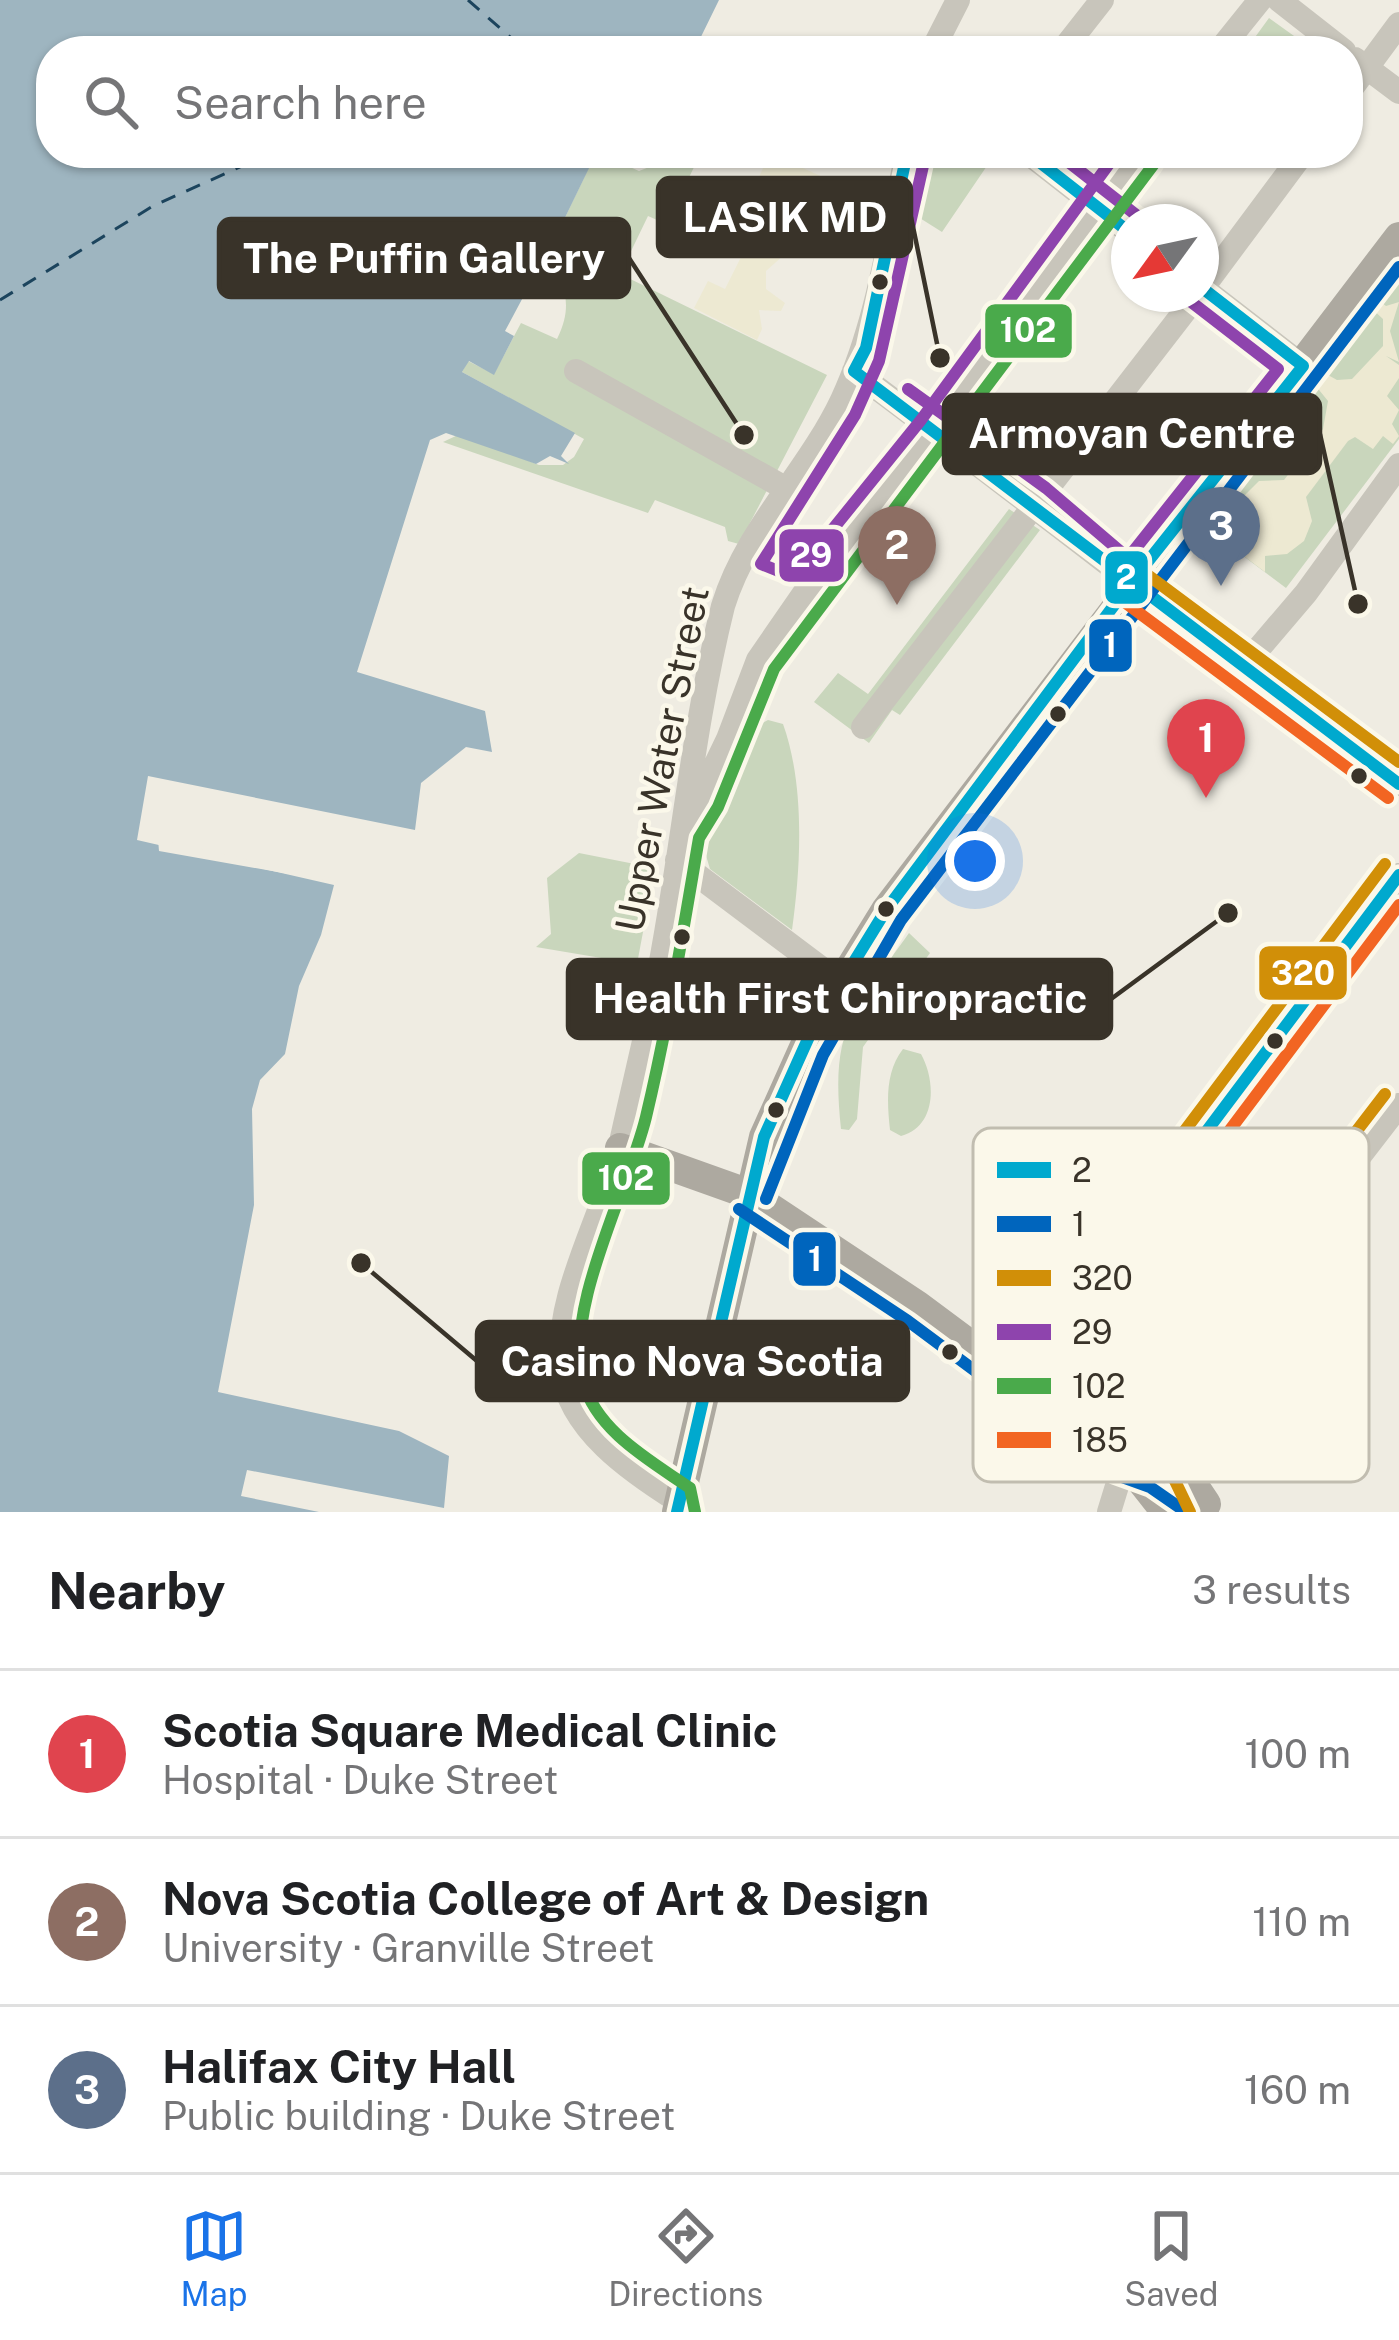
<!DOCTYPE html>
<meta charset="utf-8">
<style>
body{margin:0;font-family:"Public Sans",sans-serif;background:#f6f6f6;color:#202124}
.compass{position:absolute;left:1111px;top:204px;width:108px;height:108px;border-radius:50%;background:#fff;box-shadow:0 3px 9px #0004;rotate:237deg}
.you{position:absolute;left:975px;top:861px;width:42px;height:42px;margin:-30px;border:9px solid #fff;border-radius:50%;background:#1a73e8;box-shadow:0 0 0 18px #1a73e833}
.badge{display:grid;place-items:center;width:78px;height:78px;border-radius:50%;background:#1a73e8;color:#fff;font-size:39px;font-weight:700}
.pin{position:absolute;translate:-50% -99px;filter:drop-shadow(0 3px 6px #0008)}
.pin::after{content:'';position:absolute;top:63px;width:42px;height:36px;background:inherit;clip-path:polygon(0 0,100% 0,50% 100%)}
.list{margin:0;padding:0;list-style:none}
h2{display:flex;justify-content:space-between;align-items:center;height:156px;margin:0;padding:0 48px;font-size:51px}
h2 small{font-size:39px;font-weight:400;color:#757577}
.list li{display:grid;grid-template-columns:78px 1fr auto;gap:36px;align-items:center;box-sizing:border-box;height:168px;padding:0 48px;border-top:3px solid #e0e0e0}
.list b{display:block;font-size:45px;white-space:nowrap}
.list p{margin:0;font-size:39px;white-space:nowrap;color:#757577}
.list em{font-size:39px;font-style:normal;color:#757577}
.icon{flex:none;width:66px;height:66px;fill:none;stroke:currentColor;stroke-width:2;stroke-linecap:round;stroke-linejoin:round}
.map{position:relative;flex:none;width:1399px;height:1512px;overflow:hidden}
.search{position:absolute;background:#fff;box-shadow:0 3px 9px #0004;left:36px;right:36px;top:36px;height:132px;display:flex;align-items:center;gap:30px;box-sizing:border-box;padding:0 42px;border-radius:48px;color:#757577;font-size:45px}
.sheet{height:660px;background:#fff}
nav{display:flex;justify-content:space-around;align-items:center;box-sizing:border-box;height:168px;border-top:3px solid #e0e0e0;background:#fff;font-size:33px;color:#757577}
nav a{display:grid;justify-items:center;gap:6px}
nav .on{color:#1a73e8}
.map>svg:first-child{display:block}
</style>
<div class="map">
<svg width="1399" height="1512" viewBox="0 0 1399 1512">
<rect width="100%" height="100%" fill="#efece2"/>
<path fill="#c9d6bc" d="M 1269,18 L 1315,51 L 1245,51 Z
M 685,153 L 701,153 L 666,224 L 648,216 L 620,274 L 827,375 L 739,544 L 728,541 L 725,527 L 655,500 L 648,513 L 443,442 L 460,434 L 539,465 L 563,465 L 574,457 L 584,439 L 462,372 L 468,361 L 494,374 L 521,323 L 557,339 C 580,293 550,281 563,246 L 530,230 L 537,217 L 560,228 L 591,163 L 612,159 L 639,171 Z
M 920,153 L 993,157 L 942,232 L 907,210 Z
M 1399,265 L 1399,439 L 1286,588 L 1202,525 Z
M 1009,509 L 1040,530 L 900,715 L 892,710 L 869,743 L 814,702 L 838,673 L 868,694 Z
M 768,720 L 783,724 C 805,785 801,866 792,930 L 710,869 L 705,852 L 750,730 Z
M 579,853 L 655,868 L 637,964 L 536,947 L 551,934 L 547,878 Z
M 909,933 L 930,953 L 863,1047 L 857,1119 L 849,1130 L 841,1129 C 830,1027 852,1013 909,933 Z
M 903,1049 L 921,1054 C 936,1081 937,1126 901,1136 L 890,1130 C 887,1102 885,1072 903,1049 Z"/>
<path fill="#ede9d2" d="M 770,153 L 825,178 L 820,201 L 799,206 L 791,222 L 805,230 L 797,247 L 786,242 L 784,255 L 766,271 L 766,289 L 785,303 L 781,311 L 759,310 L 762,329 L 757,340 L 694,308 L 708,281 L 725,289 L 776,187 L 759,177 Z
M 1375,298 L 1386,306 L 1399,302 L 1390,331 L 1399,362 L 1386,356 L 1399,365 L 1399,378 L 1387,396 L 1399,410 L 1392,424 L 1399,436 L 1393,444 L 1383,436 L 1373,449 L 1355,437 L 1348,441 L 1306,497 L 1312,521 L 1304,541 L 1287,554 L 1265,556 L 1265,572 L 1224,541 L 1238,533 L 1236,504 L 1259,481 L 1284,480 L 1323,429 L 1328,401 L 1311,380 L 1319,370 L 1337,380 L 1352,379 L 1383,346 L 1383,319 L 1369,306 Z"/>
<path fill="#9eb5c0" d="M 0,0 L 719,0 L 694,51 L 51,51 L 51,153 L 613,156 L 591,164 L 560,228 L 536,218 L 531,230 L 553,241 L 505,331 L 514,336 L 494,375 L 469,361 L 462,372 L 575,433 L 561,456 L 569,464 L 550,456 L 536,464 L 446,433 L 430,440 L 357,672 L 485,711 L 492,752 L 466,747 L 421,783 L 415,830 L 148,776 L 137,840 L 334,885 L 321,935 L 299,986 L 285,1054 L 260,1080 L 252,1109 L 254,1205 L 218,1392 L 399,1431 L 449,1456 L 444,1508 L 247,1470 L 241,1496 L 319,1512 L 0,1512 Z"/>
<path fill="#efece2" d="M 158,839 L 335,879 L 340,883 L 159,851 Z"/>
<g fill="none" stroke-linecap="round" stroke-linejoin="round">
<path stroke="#1c445d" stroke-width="3" stroke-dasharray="15 12" stroke-linecap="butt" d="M 468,0 L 526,51
M 0,300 L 153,206 L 271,153"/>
<path stroke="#c8c5bb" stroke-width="24" d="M 1279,0 L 1344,51
M 932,51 L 958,0
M 1062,51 L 1102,0
M 1219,51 L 1260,0
M 1355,59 L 1399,92
M 1348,93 L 1399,24
M 1028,153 L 1129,232
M 1201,287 L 1303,366
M 1201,290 L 1303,153
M 576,371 L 785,488
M 854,371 C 1037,507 1215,649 1399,784
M 1242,668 L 1306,593 L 1399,465
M 863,727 L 1198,294
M 687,824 L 728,739 L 758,660 L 807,589 L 935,431 L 1139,153
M 677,860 L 841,983
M 1019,1381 L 1399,875
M 678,1501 C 632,1472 568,1429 562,1369 C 554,1293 605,1215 621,1142 C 633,1088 646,1035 657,982 C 682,857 692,730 723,606 C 747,528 808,472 842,400 C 878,323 889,237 907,153
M 1109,1512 L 1125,1460 L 1399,1105"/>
<path stroke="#ada9a0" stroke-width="30" d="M 620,1148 L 749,1194 L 918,1306 L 1125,1460 L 1166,1512
M 1182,1387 C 1177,1434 1177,1465 1206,1504
M 677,1512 L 764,1137 L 812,1030 L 886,910 L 1399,237"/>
<g stroke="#fbf8ea" stroke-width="21">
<path id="bus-1" d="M 1028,153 L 1129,232
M 1201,287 L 1303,366
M 854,371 L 1399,784
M 854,371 L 866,348 L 907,153
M 1019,1381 L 1399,875
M 677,1512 L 764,1137 L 812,1030 L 886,910 L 1130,584 L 1303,366"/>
</g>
<g stroke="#fbf8ea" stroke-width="21">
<path id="bus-2" d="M 766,1199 L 823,1055 L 901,920 L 1399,267
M 739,1209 L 908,1321 L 1114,1474 L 1150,1487 L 1186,1512"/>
</g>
<g stroke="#fbf8ea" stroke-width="21">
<path id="bus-3" d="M 1141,570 L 1399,762
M 1005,1370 L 1385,864
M 1190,1512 L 1164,1458 L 1166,1379 L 1385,1094"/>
</g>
<g stroke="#fbf8ea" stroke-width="21">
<path id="bus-4" d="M 1057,153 L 1140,218
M 925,157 L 879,361 L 855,415 L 761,564 L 791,576 L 803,566 L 921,420 L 1117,153
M 908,389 L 1046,488 L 1128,558 L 1278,369 L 1190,301"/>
</g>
<g stroke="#fbf8ea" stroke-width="21">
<path id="bus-5" d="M 695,1512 L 690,1488 C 651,1461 596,1431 583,1381 C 564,1307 628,1191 646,1117 C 668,1025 683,931 699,838 L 718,807 L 774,669 L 1154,164"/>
</g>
<g stroke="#fbf8ea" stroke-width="21">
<path id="bus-6" d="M 1119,598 L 1388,798
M 1033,1392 L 1399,905"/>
</g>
<use href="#bus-1" stroke="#00a9ce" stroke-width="12"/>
<use href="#bus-2" stroke="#0065bd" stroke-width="12"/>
<use href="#bus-3" stroke="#d18f08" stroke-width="12"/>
<use href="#bus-4" stroke="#8e44ad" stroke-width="12"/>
<use href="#bus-5" stroke="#4aaa4b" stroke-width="12"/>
<use href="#bus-6" stroke="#f26522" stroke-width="12"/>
</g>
<g fill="#393329" stroke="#fbf8ea" stroke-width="4.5">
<circle cx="880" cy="282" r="10"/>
<circle cx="1058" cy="714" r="10"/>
<circle cx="1359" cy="776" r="10"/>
<circle cx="886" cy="909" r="10"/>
<circle cx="682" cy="937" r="10"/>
<circle cx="1275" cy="1041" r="10"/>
<circle cx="776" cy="1110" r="10"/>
<circle cx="950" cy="1352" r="10"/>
</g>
<g text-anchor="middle" stroke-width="9" stroke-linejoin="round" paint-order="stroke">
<g font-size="39" fill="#393329" stroke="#fbf8ea">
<text transform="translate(662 759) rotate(-79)" y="14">Upper Water Street</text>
</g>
</g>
<rect x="973" y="1128" width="396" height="354" rx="18" fill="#fbf8ea" stroke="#c1bdb0" stroke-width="3"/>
<rect x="997" y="1162" width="54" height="16" fill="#00a9ce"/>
<rect x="997" y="1216" width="54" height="16" fill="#0065bd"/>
<rect x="997" y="1270" width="54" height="16" fill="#d18f08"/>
<rect x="997" y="1324" width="54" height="16" fill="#8e44ad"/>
<rect x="997" y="1378" width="54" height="16" fill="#4aaa4b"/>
<rect x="997" y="1432" width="54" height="16" fill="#f26522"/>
<g font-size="33" fill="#393329">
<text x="1072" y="1182">2</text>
<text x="1072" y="1236">1</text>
<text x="1072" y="1290">320</text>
<text x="1072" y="1344">29</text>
<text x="1072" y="1398">102</text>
<text x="1072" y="1452">185</text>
</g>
<path fill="none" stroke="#393329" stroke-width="4.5" d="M940 358L911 217M744 435L629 258M1358 604L1320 434M1228 913L1111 999M361 1263L477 1361"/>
<g fill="#393329" stroke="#fbf8ea" stroke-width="4.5">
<circle cx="940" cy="358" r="12"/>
<circle cx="744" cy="435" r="12"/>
<circle cx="1358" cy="604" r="12"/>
<circle cx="1228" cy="913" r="12"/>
<circle cx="361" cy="1263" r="12"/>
</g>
<g fill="#393329" stroke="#393329" stroke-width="4.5">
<rect x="658" y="178" width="253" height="78" rx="12"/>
<rect x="219" y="219" width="410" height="78" rx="12"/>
<rect x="944" y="395" width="376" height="78" rx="12"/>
<rect x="568" y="960" width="543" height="78" rx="12"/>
<rect x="477" y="1322" width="431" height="78" rx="12"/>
</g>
<g font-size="42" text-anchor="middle" font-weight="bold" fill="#fff">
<text x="785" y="232">LASIK MD</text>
<text x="424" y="273">The Puffin Gallery</text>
<text x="1132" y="448">Armoyan Centre</text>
<text x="840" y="1013">Health First Chiropractic</text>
<text x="692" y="1376">Casino Nova Scotia</text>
</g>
<g stroke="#fbf8ea" stroke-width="4.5">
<rect x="983" y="302" width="91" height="58" rx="12" fill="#4aaa4b"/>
<rect x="777" y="527" width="69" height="57" rx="12" fill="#8e44ad"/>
<rect x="1103" y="549" width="47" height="57" rx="12" fill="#00a9ce"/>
<rect x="1087" y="617" width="47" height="57" rx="12" fill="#0065bd"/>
<rect x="1257" y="944" width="92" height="58" rx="12" fill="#d18f08"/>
<rect x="580" y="1150" width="92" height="57" rx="12" fill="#4aaa4b"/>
<rect x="791" y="1230" width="47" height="58" rx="12" fill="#0065bd"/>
</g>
<g font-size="33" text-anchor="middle" font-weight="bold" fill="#fff">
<text x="1028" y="342">102</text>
<text x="811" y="567">29</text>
<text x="1126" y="589">2</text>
<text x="1110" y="657">1</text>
<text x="1303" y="985">320</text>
<text x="626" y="1190">102</text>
<text x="815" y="1271">1</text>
</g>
</svg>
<svg class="compass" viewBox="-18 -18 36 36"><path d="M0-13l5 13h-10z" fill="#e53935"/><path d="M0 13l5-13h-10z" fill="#757577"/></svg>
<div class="you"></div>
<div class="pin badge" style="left:1206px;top:798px;background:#e0444e">1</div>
<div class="pin badge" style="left:897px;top:605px;background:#8d6e63">2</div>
<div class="pin badge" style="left:1221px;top:586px;background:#5c6f8a">3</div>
<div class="search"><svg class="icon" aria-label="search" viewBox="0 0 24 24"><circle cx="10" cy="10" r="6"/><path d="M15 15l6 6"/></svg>Search here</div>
</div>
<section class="sheet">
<h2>Nearby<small>3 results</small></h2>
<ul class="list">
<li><span class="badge" style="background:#e0444e">1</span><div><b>Scotia Square Medical Clinic</b><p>Hospital · Duke Street</p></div><em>100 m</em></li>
<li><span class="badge" style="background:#8d6e63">2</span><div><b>Nova Scotia College of Art &amp; Design</b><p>University · Granville Street</p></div><em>110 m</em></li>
<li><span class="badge" style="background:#5c6f8a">3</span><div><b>Halifax City Hall</b><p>Public building · Duke Street</p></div><em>160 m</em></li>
</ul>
</section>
<nav>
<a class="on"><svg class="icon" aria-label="map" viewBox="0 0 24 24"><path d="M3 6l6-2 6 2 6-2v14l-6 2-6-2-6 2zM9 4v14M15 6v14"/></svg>Map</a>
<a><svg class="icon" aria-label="directions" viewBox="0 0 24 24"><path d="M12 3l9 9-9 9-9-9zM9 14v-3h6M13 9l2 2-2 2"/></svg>Directions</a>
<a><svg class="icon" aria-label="saved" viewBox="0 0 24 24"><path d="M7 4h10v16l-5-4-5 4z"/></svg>Saved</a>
</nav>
